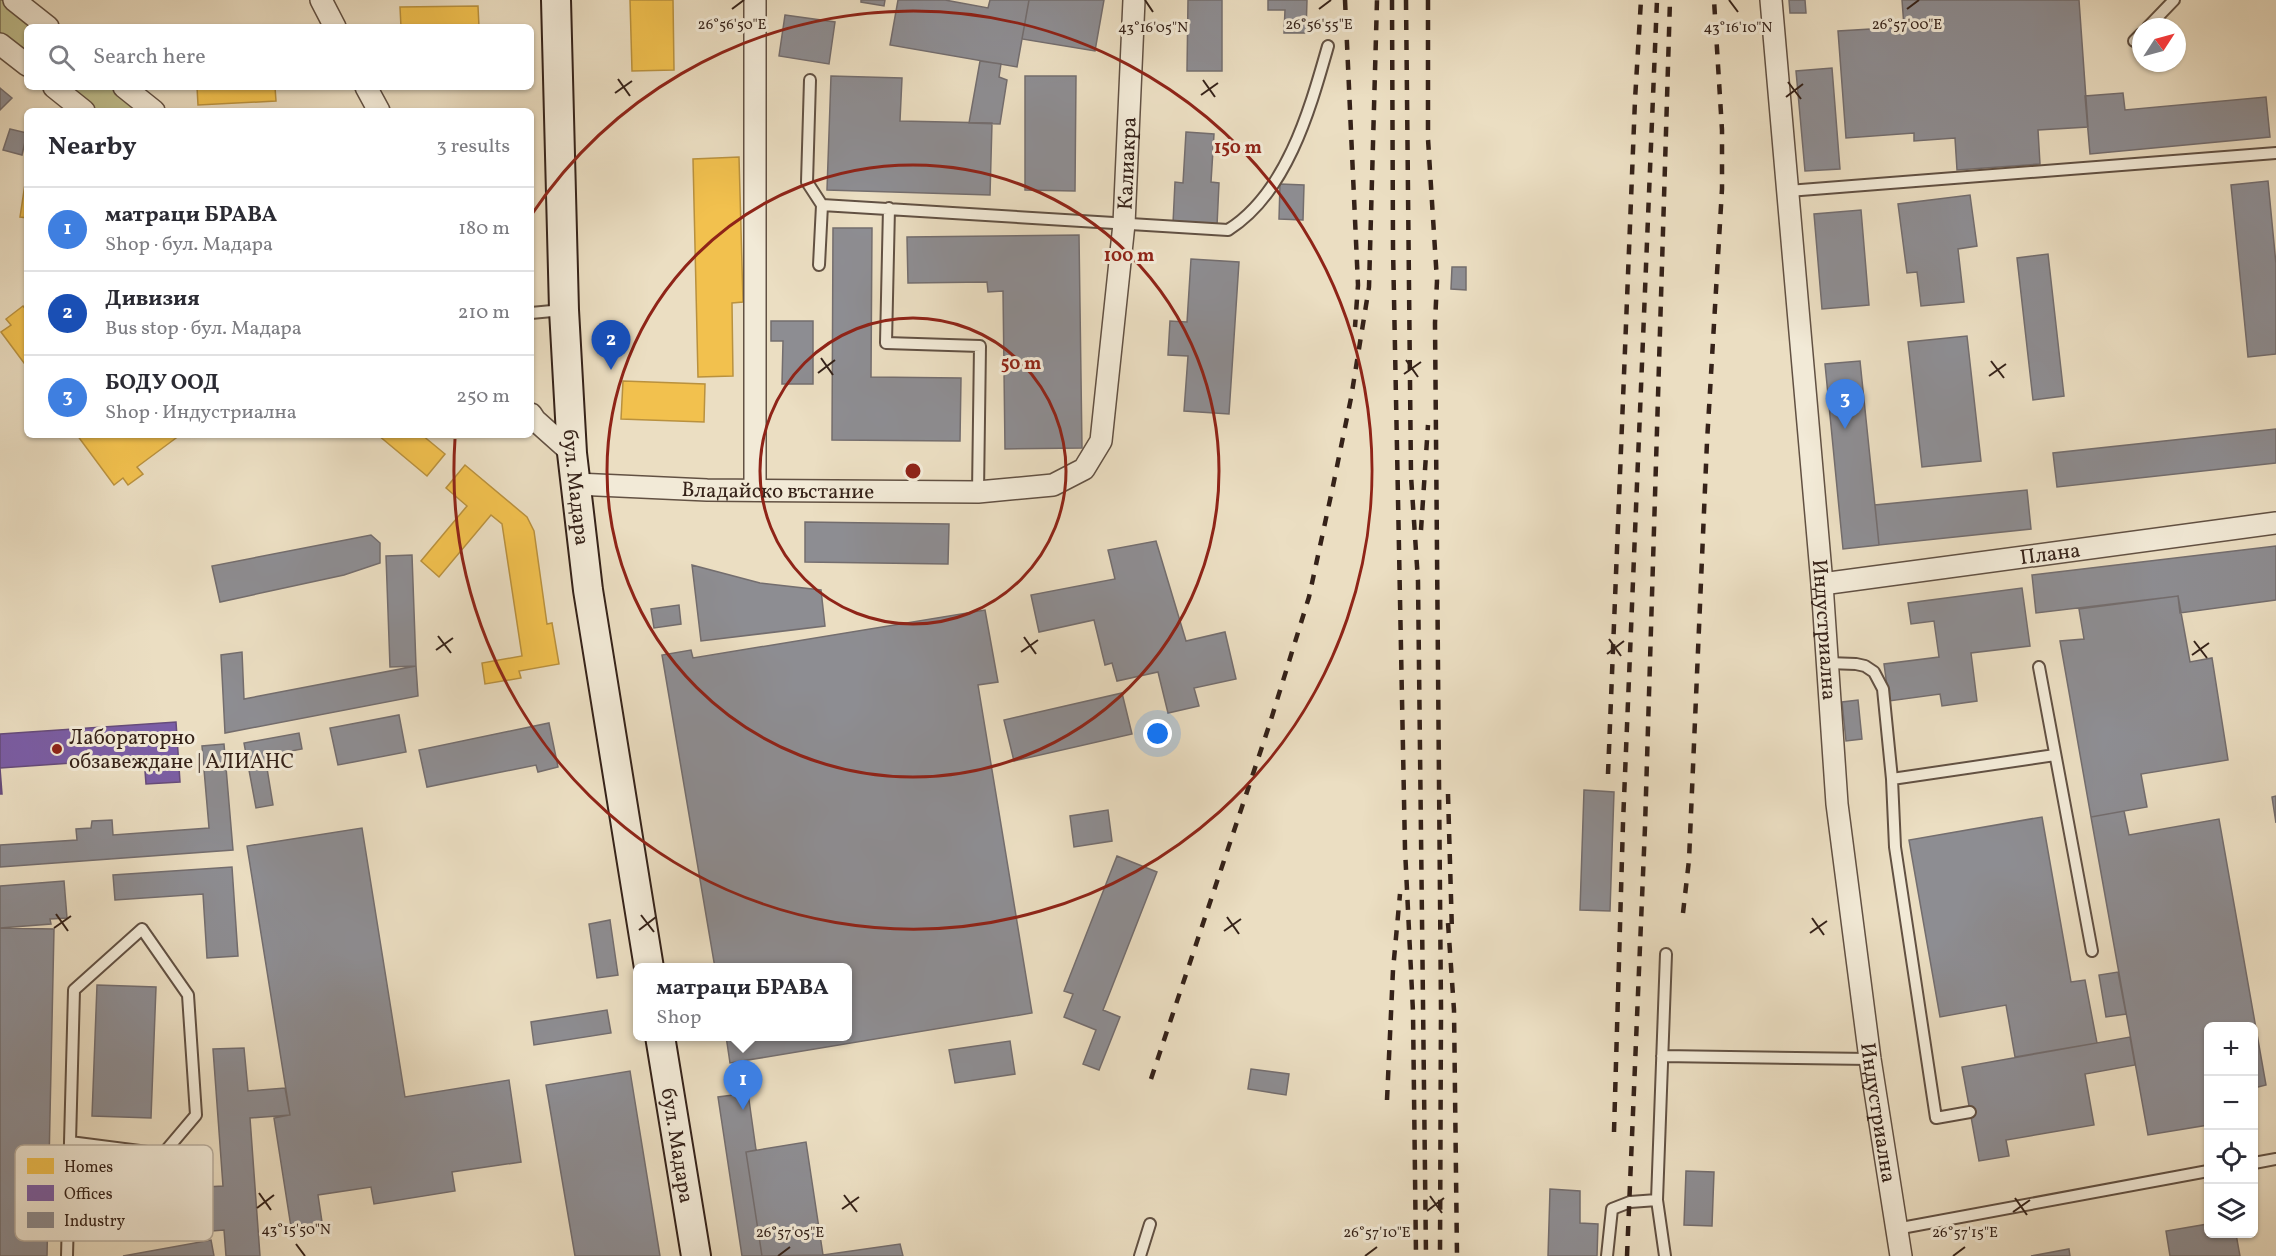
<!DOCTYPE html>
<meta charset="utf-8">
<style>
body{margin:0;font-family:Vollkorn,serif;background:#f7f7f7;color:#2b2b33}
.controls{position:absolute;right:18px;bottom:18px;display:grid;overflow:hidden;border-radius:9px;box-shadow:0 2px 4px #0004}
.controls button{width:54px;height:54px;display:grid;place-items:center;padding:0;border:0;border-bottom:2px solid #e1e1e2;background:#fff;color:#2b2b33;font:30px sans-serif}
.compass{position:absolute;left:2132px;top:18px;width:54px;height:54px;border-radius:50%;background:#fff;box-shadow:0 2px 4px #0004;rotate:54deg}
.you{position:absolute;left:1158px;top:734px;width:21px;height:21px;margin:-15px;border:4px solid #fff;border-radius:50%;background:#1a73e8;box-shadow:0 0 0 9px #1a73e833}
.badge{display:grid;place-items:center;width:39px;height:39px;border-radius:50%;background:#b45309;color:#fff;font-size:20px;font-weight:700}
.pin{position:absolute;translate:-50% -50px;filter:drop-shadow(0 2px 3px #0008)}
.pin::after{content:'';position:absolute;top:32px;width:21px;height:18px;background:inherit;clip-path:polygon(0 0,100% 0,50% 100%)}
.popup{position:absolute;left:633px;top:963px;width:219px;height:78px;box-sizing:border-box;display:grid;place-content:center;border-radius:9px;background:#fff;filter:drop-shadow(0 2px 4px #0005);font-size:20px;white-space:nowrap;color:#7c7c81}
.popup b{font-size:22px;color:#2b2b33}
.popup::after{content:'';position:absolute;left:50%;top:100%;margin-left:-12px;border:12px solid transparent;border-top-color:#fff}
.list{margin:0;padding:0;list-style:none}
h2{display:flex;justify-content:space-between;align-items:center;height:78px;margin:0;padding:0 24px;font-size:26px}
h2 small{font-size:20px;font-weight:400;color:#7c7c81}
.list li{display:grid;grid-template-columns:39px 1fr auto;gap:18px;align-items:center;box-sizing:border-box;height:84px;padding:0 24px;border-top:2px solid #e1e1e2}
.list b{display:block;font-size:22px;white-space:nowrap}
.list p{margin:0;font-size:20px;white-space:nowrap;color:#7c7c81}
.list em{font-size:20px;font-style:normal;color:#7c7c81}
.icon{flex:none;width:33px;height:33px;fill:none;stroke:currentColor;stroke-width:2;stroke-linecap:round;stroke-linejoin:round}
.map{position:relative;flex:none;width:2276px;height:1256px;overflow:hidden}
.search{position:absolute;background:#fff;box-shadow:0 2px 4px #0004;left:24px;top:24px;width:510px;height:66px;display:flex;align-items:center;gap:15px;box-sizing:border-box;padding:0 21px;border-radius:9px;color:#7c7c81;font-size:22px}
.panel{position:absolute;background:#fff;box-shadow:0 2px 4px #0004;left:24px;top:108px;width:510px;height:330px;border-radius:9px}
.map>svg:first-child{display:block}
</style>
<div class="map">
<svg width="2276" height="1256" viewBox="0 0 2276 1256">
<rect width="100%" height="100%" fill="#ebdec2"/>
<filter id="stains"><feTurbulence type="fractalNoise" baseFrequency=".00333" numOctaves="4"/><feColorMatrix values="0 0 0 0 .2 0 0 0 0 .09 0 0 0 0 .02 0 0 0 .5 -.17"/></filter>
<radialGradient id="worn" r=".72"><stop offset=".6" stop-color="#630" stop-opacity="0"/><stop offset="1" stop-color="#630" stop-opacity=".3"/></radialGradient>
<path fill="#c0bf8e" stroke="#7a7054" stroke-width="1.5" d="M 0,0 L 14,0 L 48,27 L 27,27 L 27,65 L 0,44 Z
M 54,87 L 124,87 L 154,111 L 84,111 Z"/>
<path fill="#f2c14e" stroke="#b9913e" stroke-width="1.5" d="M 630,0 L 673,0 L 674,70 L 632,71 Z
M 478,6 L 479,27 L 401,27 L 400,7 Z
M 197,87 L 275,87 L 276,101 L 198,105 Z
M 739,157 L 743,302 L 732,303 L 733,376 L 698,377 L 693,159 Z
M 25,184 L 27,184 L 27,218 L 20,217 Z
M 23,306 L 27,311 L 27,367 L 1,332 L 11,325 L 6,319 Z
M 623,381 L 705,384 L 704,422 L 621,419 Z
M 77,435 L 180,435 L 137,467 L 143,474 L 128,485 L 123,478 L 114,485 Z
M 378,435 L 422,435 L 445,454 L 427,476 Z
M 465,465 L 527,517 L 534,531 L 547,624 L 552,623 L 559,664 L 519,671 L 521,678 L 485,684 L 482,663 L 522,656 L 502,524 L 491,515 L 439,577 L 421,561 L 467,506 L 446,488 Z"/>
<path fill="#7b5ea7" stroke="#664c7c" stroke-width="1.5" d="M 176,722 L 180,782 L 146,784 L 144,758 L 0,768 L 2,794 L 0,794 L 0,734 Z"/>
<path fill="#8d8d92" stroke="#736d6e" stroke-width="1.5" d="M 861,0 L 885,0 L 884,6 L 861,2 Z
M 898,0 L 945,0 L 988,8 L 990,0 L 1029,0 L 1017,67 L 890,45 Z
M 1029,0 L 1104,0 L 1095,51 L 1022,39 Z
M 1188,0 L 1222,0 L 1222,71 L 1187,71 Z
M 1268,0 L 1307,0 L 1306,33 L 1284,33 L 1285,10 L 1268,10 Z
M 1789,0 L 1805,0 L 1806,13 L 1790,13 Z
M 1902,0 L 2079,0 L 2088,127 L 2038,130 L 2040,164 L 1957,170 L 1955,138 L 1914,141 L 1914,133 L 1846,138 L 1838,31 L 1904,27 Z
M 785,15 L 835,22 L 829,64 L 779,56 Z
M 980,61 L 1001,64 L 999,77 L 1007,80 L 1000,124 L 969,123 Z
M 1832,68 L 1840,169 L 1805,171 L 1796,71 Z
M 831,76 L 902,78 L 900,121 L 992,123 L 990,195 L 827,190 Z
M 1025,76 L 1076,76 L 1075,191 L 1025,190 Z
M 0,88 L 12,98 L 0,110 Z
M 2123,93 L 2125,110 L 2266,97 L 2270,137 L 2090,154 L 2085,96 Z
M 10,129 L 27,133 L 22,155 L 3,150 Z
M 1186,132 L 1214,134 L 1211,182 L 1219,183 L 1217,226 L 1173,223 L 1175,182 L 1183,183 Z
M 2268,181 L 2276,264 L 2276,354 L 2248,357 L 2231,185 Z
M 1280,184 L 1304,185 L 1303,220 L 1279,219 Z
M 1970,195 L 1977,246 L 1958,249 L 1964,302 L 1921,306 L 1917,272 L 1907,273 L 1898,204 Z
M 1861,210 L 1869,305 L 1822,309 L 1814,214 Z
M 833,228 L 872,228 L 871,377 L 961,378 L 960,441 L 832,440 Z
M 1079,235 L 1082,448 L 1005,449 L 1003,291 L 988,292 L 987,282 L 908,283 L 907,237 Z
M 2048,254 L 2064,396 L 2033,400 L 2017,258 Z
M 1191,259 L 1239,262 L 1229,414 L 1184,411 L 1188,356 L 1168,355 L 1170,321 L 1187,322 Z
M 1452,267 L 1466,267 L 1466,290 L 1451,289 Z
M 771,321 L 813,321 L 813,384 L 782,384 L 783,341 L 771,341 Z
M 1967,336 L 1981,461 L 1922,467 L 1908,342 Z
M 1860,361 L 1879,545 L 1843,549 L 1825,364 Z
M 2276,429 L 2276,463 L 2057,487 L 2053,453 Z
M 2027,490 L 2031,529 L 1879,545 L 1875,505 Z
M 805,522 L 949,524 L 948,564 L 805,562 Z
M 371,535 L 380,543 L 380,563 L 344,575 L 220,602 L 212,566 Z
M 1156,541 L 1186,641 L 1225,632 L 1236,679 L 1194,688 L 1199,706 L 1168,713 L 1158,672 L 1117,681 L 1112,663 L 1105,665 L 1094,620 L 1039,632 L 1031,595 L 1115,579 L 1108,550 Z
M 2276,546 L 2276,600 L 2180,613 L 2178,596 L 2036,613 L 2032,575 Z
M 412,555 L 416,666 L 390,667 L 386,556 Z
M 692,565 L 760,583 L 821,590 L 825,626 L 701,641 Z
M 2022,588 L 2030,646 L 1971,653 L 1977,701 L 1942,706 L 1940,694 L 1889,701 L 1884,664 L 1939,657 L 1934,621 L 1911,624 L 1908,603 Z
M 2178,596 L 2190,662 L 2212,658 L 2228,760 L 2141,774 L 2147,807 L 2091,817 L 2060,641 L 2084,639 L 2079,609 Z
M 679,605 L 681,624 L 654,628 L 651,609 Z
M 985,610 L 998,682 L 978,685 L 1032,1013 L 730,1063 L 726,1036 L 848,1036 L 848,968 L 715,968 L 662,655 L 691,650 L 693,658 Z
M 242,652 L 244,699 L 416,666 L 418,696 L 225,733 L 221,655 Z
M 1122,693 L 1132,734 L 1014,761 L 1004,720 Z
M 1858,700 L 1862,739 L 1846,741 L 1842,702 Z
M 399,715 L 406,752 L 338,765 L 330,728 Z
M 549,723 L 558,767 L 538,772 L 536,765 L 427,787 L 419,750 Z
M 299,733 L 302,749 L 265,756 L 273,805 L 256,808 L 244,743 Z
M 224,744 L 233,850 L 0,867 L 0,845 L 77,840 L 76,829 L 91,828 L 92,821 L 112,820 L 113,835 L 209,828 L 202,746 Z
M 1584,790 L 1614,792 L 1610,911 L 1580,910 Z
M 2276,796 L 2276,823 L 2272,797 Z
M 1108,810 L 1112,841 L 1074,847 L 1070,816 Z
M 2124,811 L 2129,835 L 2219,819 L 2266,1085 L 2254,1088 L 2254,1026 L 2208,1026 L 2208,1125 L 2148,1135 L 2091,817 Z
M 2042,817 L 2071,982 L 2085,980 L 2097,1043 L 2015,1057 L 2006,1005 L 1940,1017 L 1909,840 Z
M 362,828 L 405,1097 L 509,1080 L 521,1162 L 452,1172 L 455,1191 L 374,1204 L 371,1187 L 318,1195 L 322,1222 L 291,1227 L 274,1118 L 290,1115 L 247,846 Z
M 1117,856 L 1157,872 L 1103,1010 L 1120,1017 L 1099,1070 L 1083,1064 L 1096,1030 L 1064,1017 L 1073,994 L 1064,991 Z
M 232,867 L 238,956 L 207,958 L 203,894 L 115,900 L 113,875 Z
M 64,881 L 67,918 L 50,919 L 51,924 L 0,928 L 0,886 Z
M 610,920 L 618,975 L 597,978 L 589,924 Z
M 0,928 L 54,929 L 47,1256 L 0,1256 Z
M 2118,972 L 2126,1014 L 2106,1017 L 2099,975 Z
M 97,985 L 156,987 L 151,1118 L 92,1116 Z
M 607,1010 L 611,1033 L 534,1045 L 531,1022 Z
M 2130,1037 L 2135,1065 L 2085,1074 L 2094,1125 L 2006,1140 L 2009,1156 L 1979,1161 L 1962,1067 Z
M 1010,1041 L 1015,1074 L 955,1083 L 949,1050 Z
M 244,1048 L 248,1091 L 285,1088 L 290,1115 L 250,1118 L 260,1256 L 226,1256 L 224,1230 L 99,1240 L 96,1193 L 223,1186 L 213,1049 Z
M 1251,1069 L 1289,1074 L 1286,1095 L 1248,1089 Z
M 630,1071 L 660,1256 L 575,1256 L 546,1085 Z
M 748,1093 L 756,1150 L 746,1152 L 762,1256 L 742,1256 L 718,1097 Z
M 806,1142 L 823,1255 L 762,1256 L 746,1152 Z
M 1686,1171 L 1714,1172 L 1712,1226 L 1684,1225 Z
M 1550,1189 L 1580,1191 L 1580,1223 L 1598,1224 L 1597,1256 L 1548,1256 Z
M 2208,1224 L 2208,1234 L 2236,1234 L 2240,1256 L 2170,1256 L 2166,1231 Z
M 211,1240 L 214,1256 L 123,1256 Z
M 900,1244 L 903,1256 L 816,1256 Z
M 2069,1249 L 2070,1256 L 2031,1256 Z"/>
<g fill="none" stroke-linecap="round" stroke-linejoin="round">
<g stroke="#625143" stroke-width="14">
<path id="service" d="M 2148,27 L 2174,0
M 2134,41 L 2141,34
M 810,80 L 807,182 L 822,205 L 819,265
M 1788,191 L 2276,153
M 822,205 L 1228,230 C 1287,193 1310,109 1328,46
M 889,208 L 886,343 L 980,346 L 978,492
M 531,313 L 563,310
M 1828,663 L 1856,664 L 1865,666 L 1874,672 L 1883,689 L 1892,779 L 1895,847 L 1936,1118 L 1970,1112
M 2039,667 L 2092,951
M 1892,779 L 2055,755
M 1662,1056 L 1870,1059
M 2254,1163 L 2276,1159
M 1896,1229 L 2208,1171
M 67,1256 L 74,990 L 142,929 L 188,995 L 196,1115 L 163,1154 L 70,1142
M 1140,1256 L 1150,1224
M 1607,1256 L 1612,1209 L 1630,1202 L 1657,1200
M 1665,1256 L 1657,1200 L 1666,954"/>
</g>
<g stroke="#625143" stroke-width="24">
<g id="minor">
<path d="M 14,0 L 48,27"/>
<path d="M 321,0 L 335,27"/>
<path id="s1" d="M 1771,0 L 1822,584 L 1837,804 L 1870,1059 L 1901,1256"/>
<path d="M 0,44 L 27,65"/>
<path d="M 54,87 L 84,111"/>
<path d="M 124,87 L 154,111"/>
<path d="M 366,87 L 379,111"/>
<path d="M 531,414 L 535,420 L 572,453"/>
<path id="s2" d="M 576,484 L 707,490 L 978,492 L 1053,485 L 1084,469 L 1101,441 L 1124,224 L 1134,0"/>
<path d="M 755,490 L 755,0"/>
<path id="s3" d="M 1822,584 L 2276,523"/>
</g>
</g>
<g stroke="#352219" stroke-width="32">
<g id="secondary">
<path id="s4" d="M 556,0 L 564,310 L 572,453 L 588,590 L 649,968"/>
<path id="s5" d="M 660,1036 L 696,1256"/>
</g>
</g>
<use href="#service" stroke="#f2ead7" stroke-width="10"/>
<use href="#minor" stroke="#f2ead7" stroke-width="21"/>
<use href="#secondary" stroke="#f2ead7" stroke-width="28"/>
<path stroke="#352219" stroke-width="4.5" stroke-dasharray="10 10" stroke-linecap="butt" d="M 1345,0 L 1358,285 L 1355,327
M 1392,0 L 1393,248 L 1405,849 L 1413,1012 L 1416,1256
M 1406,0 L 1411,476 L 1418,581 L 1426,1256
M 1428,0 L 1428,139 L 1437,281 L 1435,323 L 1441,1009 L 1440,1256
M 1421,530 L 1428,425
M 1608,774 L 1635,100 L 1641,0
M 1448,794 L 1452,932
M 1683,913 L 1689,860 L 1707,442 L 1722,189 L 1722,130 L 1714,0
M 1448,923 L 1454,1010 L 1457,1256
M 1151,1079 L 1269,726 L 1309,597 L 1333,486 L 1351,398 L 1369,287 L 1377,0
M 1387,1100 L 1393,970 L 1400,894
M 1614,1132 L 1623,823 L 1657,0
M 1627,1256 L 1645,827 L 1670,0"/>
</g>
<path fill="none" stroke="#352219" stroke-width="2" d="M 1145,0 L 1153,12M 1729,0 L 1738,12M 732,9 L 744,0M 1319,9 L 1331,0M 1907,9 L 1919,0M 618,79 L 630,96M 1203,80 L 1215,97M 1788,82 L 1801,99M 615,93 L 632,81M 1201,95 L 1218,83M 1786,97 L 1803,84M 821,358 L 833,375M 1406,360 L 1418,377M 1991,361 L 2004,378M 818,373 L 835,360M 1404,374 L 1421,362M 1989,376 L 2006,364M 438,636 L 451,653M 1024,637 L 1036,654M 1609,639 L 1621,656M 2194,641 L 2207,658M 436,650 L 453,638M 1021,652 L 1038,640M 1607,654 L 1624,641M 2192,655 L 2209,643M 56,914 L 68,931M 641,915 L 654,932M 1227,917 L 1239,934M 1812,918 L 1824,935M 54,928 L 71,916M 639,930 L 656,917M 1224,931 L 1241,919M 1810,933 L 1827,921M 259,1193 L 271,1210M 844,1195 L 857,1212M 1430,1196 L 1442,1213M 2015,1198 L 2027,1215M 257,1208 L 274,1195M 842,1209 L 859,1197M 1427,1211 L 1444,1198M 2013,1212 L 2030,1200M 296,1244 L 305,1256M 778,1256 L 790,1247M 1365,1256 L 1377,1247M 1953,1256 L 1965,1247"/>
<g fill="none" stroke="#8f2418" stroke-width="3">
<circle cx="913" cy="471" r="153"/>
<circle cx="913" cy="471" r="306"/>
<path d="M532 214A459 459 0 1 1 455 439"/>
</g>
<circle fill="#8f2418" stroke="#f2ead7" stroke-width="2" cx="57" cy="749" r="6"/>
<g text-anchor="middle" stroke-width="6" stroke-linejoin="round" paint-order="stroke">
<g font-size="21" fill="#352219" stroke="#f2ead7">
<text dy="7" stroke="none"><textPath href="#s2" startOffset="824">Калиакра</textPath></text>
<text dy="7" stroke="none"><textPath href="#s4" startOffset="488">бул. Мадара</textPath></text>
<text dy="7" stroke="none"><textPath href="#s2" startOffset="202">Владайско въстание</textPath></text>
<text dy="7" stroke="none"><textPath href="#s3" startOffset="230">Плана</textPath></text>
<text dy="7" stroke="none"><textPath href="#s1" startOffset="632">Индустриална</textPath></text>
<text dy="7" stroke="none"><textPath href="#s1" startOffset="1118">Индустриална</textPath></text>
<text dy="7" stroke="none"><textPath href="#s5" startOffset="111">бул. Мадара</textPath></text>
</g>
<g font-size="21" fill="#352219" stroke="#f2ead7" text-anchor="start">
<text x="69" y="744">Лабораторно<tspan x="69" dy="24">обзавеждане | АЛИАНС</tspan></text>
</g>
</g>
<rect x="15" y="1145" width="198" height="96" rx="9" fill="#f2ead7" stroke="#b9ae9e" stroke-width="1.5"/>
<rect x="27" y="1158" width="27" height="16" fill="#f2c14e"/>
<rect x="27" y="1185" width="27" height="16" fill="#7b5ea7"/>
<rect x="27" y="1212" width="27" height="16" fill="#8d8d92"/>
<g font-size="16" fill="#352219">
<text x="64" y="1172">Homes</text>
<text x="64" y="1199">Offices</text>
<text x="64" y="1226">Industry</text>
</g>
<g font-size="15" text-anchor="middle" fill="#352219" stroke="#f2ead7" stroke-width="6" stroke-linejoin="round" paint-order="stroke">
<text x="732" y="29">26°56'50"E</text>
<text x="1319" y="29">26°56'55"E</text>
<text x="1907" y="29">26°57'00"E</text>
<text x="1153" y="32">43°16'05"N</text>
<text x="1738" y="32">43°16'10"N</text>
<text x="296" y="1234">43°15'50"N</text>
<text x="790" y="1237">26°57'05"E</text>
<text x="1377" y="1237">26°57'10"E</text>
<text x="1965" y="1237">26°57'15"E</text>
</g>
<circle cx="913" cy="471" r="9" fill="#8f2418" stroke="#f2ead7" stroke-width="3"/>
<g font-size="18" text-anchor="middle" font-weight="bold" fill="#8f2418" stroke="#f2ead7" stroke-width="6" stroke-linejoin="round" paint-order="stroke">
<text x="1238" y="153">150 m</text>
<text x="1129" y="261">100 m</text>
<text x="1021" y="369">50 m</text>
</g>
<rect width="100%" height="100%" filter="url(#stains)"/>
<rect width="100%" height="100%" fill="url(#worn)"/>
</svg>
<div class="controls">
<button>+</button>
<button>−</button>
<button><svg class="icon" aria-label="locate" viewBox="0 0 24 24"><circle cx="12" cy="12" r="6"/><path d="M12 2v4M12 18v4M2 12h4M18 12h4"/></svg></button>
<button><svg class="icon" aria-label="layers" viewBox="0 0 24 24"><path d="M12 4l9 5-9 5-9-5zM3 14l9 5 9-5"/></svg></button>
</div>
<svg class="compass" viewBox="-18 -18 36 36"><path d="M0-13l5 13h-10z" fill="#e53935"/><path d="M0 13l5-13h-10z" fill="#7c7c81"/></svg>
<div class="you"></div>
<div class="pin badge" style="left:743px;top:1110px;background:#3f7fe0">1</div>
<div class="popup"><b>матраци БРАВА</b>Shop</div>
<div class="pin badge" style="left:611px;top:370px;background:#1a4fb4">2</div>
<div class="pin badge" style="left:1845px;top:429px;background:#3f7fe0">3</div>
<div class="search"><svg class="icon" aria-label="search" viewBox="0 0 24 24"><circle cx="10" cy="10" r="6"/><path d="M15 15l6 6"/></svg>Search here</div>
<section class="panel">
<h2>Nearby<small>3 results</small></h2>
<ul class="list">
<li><span class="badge" style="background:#3f7fe0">1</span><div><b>матраци БРАВА</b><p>Shop · бул. Мадара</p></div><em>180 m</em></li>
<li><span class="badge" style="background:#1a4fb4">2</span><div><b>Дивизия</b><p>Bus stop · бул. Мадара</p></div><em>210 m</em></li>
<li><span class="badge" style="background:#3f7fe0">3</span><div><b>БОДУ ООД</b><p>Shop · Индустриална</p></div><em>250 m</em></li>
</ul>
</section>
</div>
